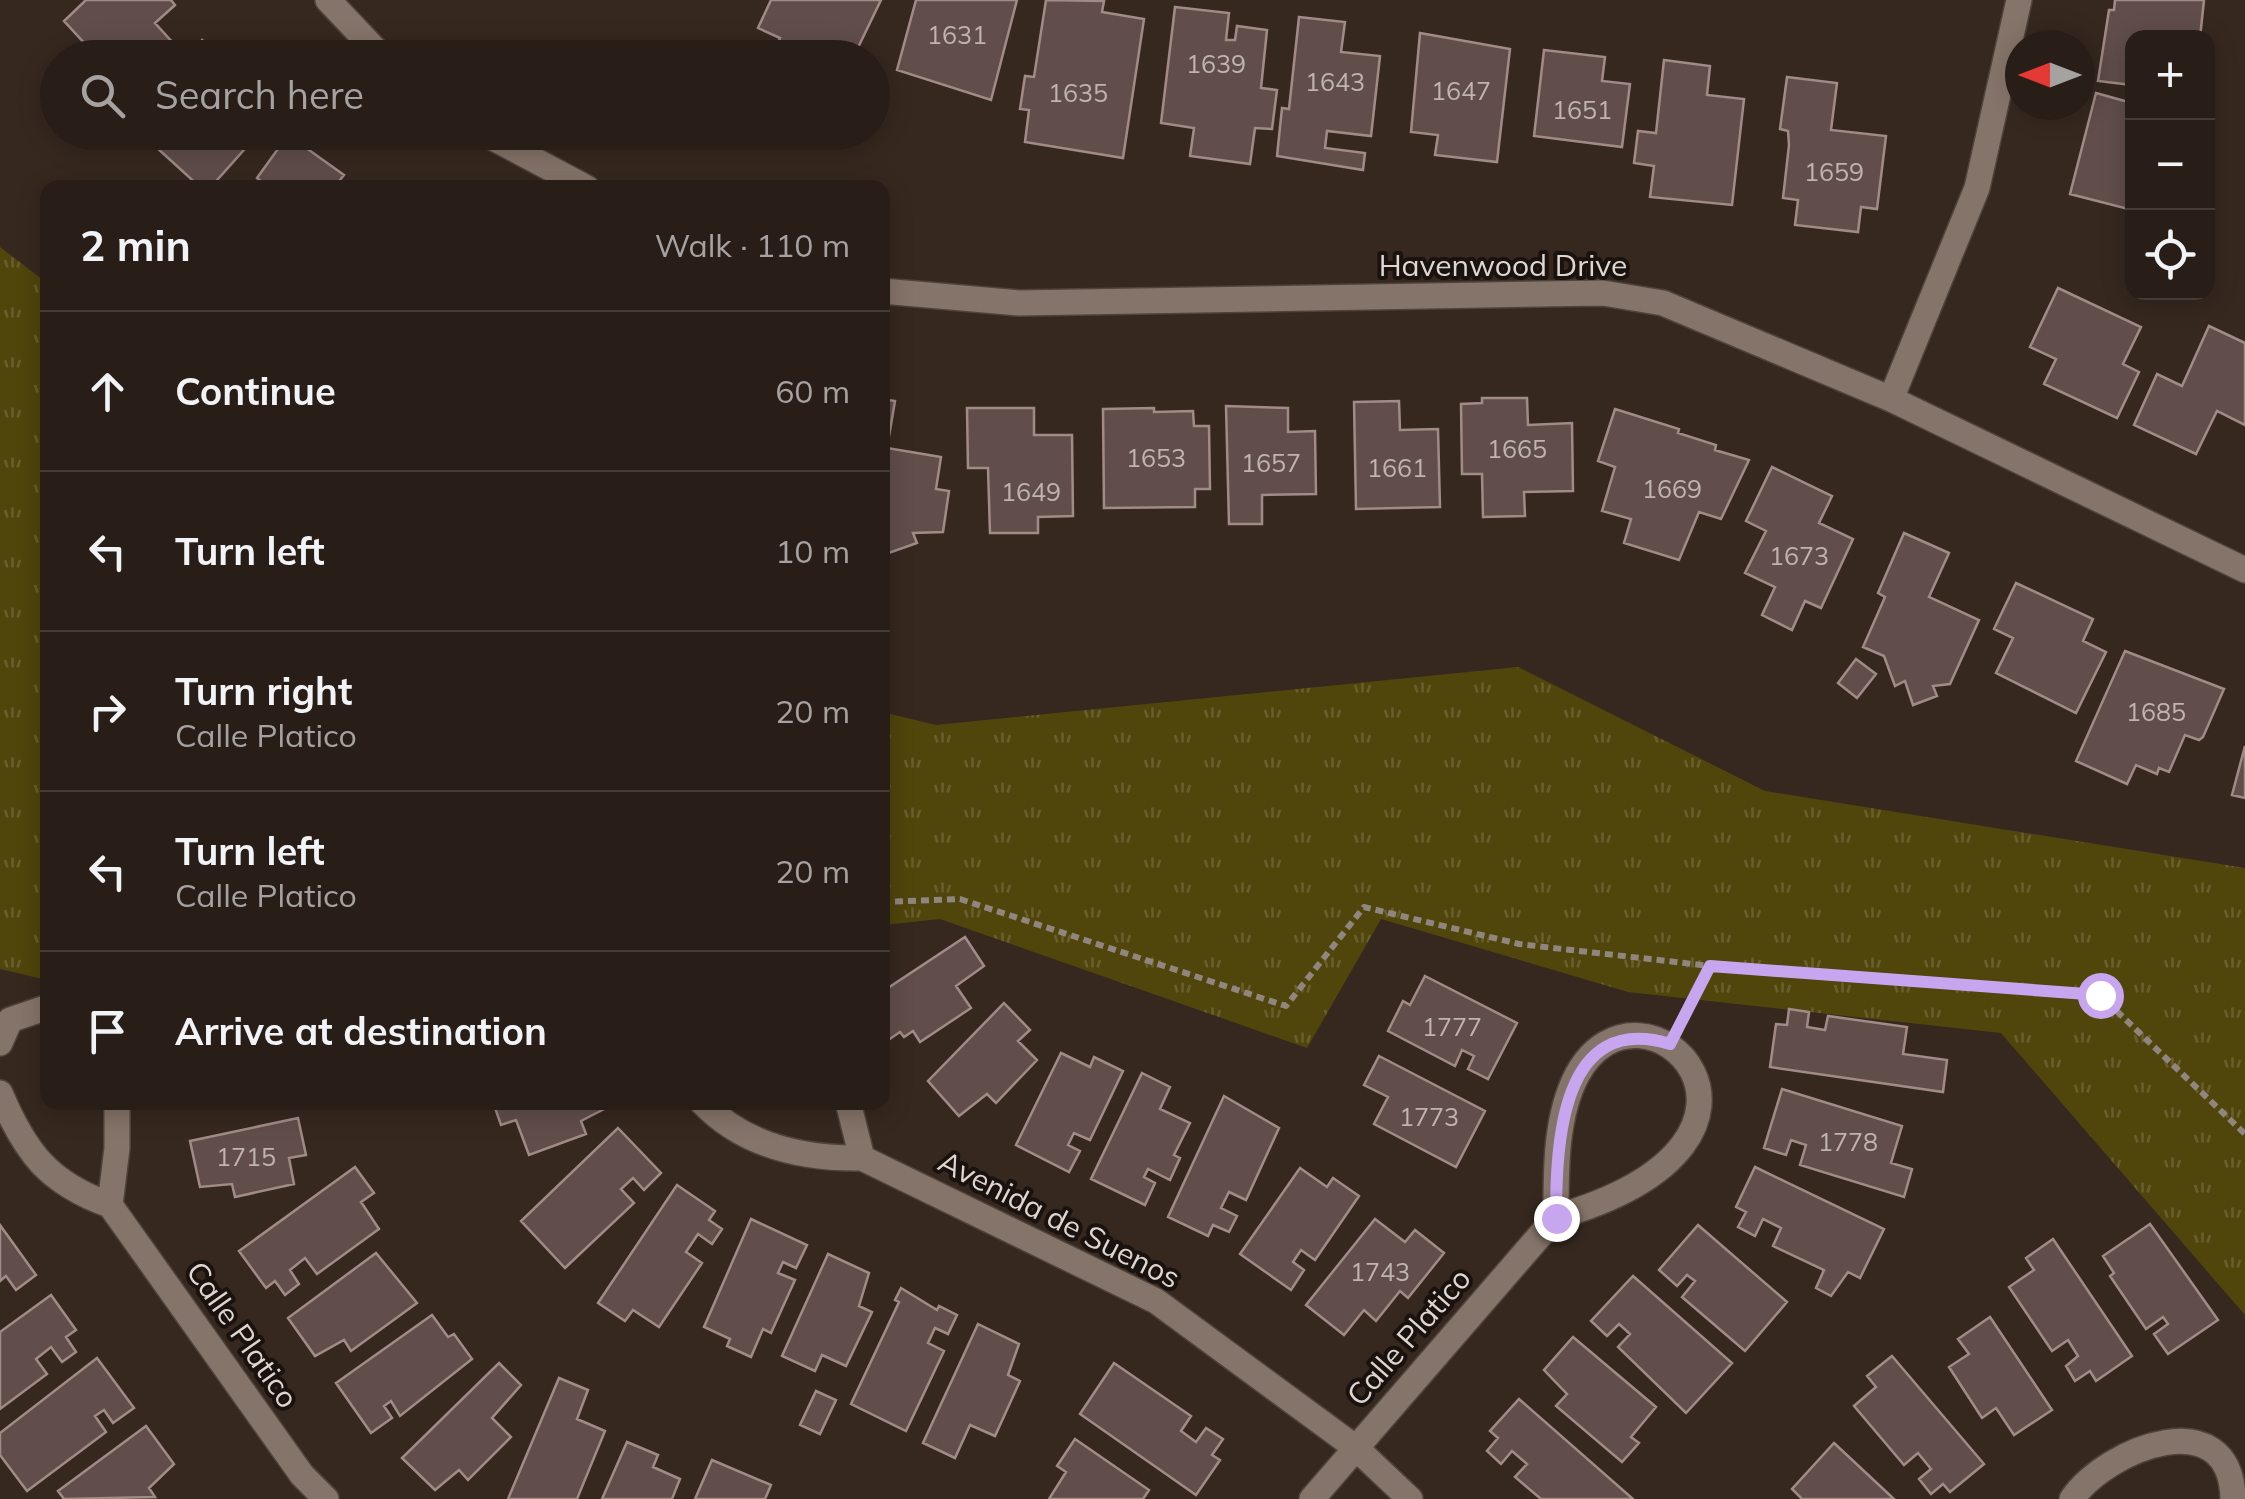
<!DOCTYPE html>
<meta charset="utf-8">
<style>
body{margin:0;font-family:Mulish,sans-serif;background:#302720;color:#f1f3f6}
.controls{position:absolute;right:30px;top:30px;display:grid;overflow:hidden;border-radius:20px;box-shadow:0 5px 25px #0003}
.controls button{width:90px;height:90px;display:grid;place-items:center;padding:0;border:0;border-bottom:2px solid #443c36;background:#281e17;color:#f1f3f6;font:50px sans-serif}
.compass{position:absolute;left:2005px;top:30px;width:90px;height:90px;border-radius:50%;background:#281e17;box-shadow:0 5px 25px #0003;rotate:270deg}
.stop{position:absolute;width:30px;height:30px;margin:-22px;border:8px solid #c8a6ef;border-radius:50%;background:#fff}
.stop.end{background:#c8a6ef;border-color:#fff;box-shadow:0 2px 10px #0008}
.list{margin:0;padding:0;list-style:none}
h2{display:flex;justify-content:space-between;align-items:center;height:130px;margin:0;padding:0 40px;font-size:42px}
h2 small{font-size:32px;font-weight:400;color:#a5a2a1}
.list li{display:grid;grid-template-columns:65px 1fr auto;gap:30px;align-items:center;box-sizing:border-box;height:160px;padding:0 40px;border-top:2px solid #443c36}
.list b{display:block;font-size:38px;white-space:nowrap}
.list p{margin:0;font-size:32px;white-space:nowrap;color:#a5a2a1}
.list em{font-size:32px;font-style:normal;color:#a5a2a1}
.icon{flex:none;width:55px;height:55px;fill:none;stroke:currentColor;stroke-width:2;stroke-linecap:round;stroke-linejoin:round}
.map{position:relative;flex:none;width:2245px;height:1499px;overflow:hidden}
.search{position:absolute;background:#281e17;box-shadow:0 5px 25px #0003;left:40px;top:40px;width:850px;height:110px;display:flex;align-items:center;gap:25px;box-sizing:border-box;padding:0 35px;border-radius:55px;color:#a5a2a1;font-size:38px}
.panel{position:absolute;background:#281e17;box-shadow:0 5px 25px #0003;left:40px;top:180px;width:850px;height:930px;border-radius:20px}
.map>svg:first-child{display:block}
</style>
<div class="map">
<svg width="2245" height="1499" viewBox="0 0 2245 1499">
<defs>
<pattern id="park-tufts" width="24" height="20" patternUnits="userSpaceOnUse" patternTransform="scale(2.5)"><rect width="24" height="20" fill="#50450b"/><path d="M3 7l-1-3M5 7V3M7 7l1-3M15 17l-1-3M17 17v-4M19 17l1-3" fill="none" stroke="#695f2e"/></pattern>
</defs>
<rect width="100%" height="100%" fill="#36281f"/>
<path fill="url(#park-tufts)" d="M 0,247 L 47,283 L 47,980 L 0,969 Z
M 1518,667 L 1765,791 L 2245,868 L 2245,1315 L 2001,1033 L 1628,992 L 1381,919 L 1307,1048 L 940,919 L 883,925 L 882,712 L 936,725 Z"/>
<path fill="#614e4a" stroke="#a18b87" stroke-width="2.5" d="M 86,0 L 171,0 L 175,5 L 155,23 L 174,44 L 160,58 L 75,58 L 87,46 L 64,21 Z
M 771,0 L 881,0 L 853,58 L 772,58 L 780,38 L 758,28 Z
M 916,0 L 1017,0 L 991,100 L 897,70 Z
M 1046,0 L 1104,1 L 1102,12 L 1144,19 L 1123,158 L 1025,142 L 1029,110 L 1020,109 L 1025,76 L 1034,77 Z
M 2115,0 L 2204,0 L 2200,38 L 2132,38 L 2132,85 L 2098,81 L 2109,10 L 2114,10 Z
M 1175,7 L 1229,13 L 1226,40 L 1235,40 L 1237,26 L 1267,30 L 1261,88 L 1277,90 L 1272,129 L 1255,128 L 1250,164 L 1190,156 L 1194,128 L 1161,123 Z
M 1299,17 L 1345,22 L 1341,52 L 1380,56 L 1371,136 L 1327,131 L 1325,148 L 1365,153 L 1363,170 L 1277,156 L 1282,108 L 1289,109 Z
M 1420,33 L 1510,49 L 1497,162 L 1435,155 L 1438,135 L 1411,132 Z
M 202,40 L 221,58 L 187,58 Z
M 1544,50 L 1605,57 L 1602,81 L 1630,84 L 1622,147 L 1534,136 Z
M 1664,60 L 1710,66 L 1707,95 L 1744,99 L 1732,205 L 1650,197 L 1654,166 L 1634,163 L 1638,131 L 1656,133 Z
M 1787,77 L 1837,83 L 1831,130 L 1886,136 L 1877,209 L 1861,207 L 1858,232 L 1795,225 L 1798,200 L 1783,198 L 1789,145 L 1788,131 L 1780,129 Z
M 2096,93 L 2132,103 L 2132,210 L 2070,194 Z
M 147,132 L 260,132 L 210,188 L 201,188 L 144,136 Z
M 288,135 L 344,175 L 340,180 L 351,188 L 270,188 L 257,178 Z
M 2058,288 L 2141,327 L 2123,364 L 2139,372 L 2117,418 L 2044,384 L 2056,359 L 2030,347 Z
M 2209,326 L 2245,343 L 2245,425 L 2217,411 L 2196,454 L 2134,425 L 2157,374 L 2182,386 Z
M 1482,398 L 1527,398 L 1528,425 L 1572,423 L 1573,491 L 1524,492 L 1525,516 L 1483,517 L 1482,474 L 1462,474 L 1461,404 L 1482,403 Z
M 882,399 L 895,401 L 887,448 L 941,457 L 936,489 L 949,491 L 943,532 L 913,533 L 917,543 L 886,554 L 882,542 Z
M 1399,401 L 1400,430 L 1438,429 L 1440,507 L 1356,509 L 1354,402 Z
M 1226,406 L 1288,408 L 1288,432 L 1315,431 L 1316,494 L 1262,495 L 1262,524 L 1229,524 Z
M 967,408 L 1034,408 L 1034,435 L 1072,435 L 1073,516 L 1038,517 L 1038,533 L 990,533 L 988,468 L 968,468 Z
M 1154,408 L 1154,412 L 1193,411 L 1194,426 L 1209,426 L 1210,489 L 1195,489 L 1195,507 L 1104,508 L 1103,409 Z
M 1615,409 L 1679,429 L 1678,433 L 1716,445 L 1715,450 L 1749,460 L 1721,519 L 1699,512 L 1679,560 L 1624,543 L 1631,519 L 1602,511 L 1615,467 L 1598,461 Z
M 1772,467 L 1832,496 L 1819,523 L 1853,539 L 1821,608 L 1805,601 L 1792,630 L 1762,615 L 1775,587 L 1745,573 L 1766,531 L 1746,521 Z
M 1904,533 L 1949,553 L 1929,597 L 1979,620 L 1950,684 L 1933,686 L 1937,696 L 1913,705 L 1905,681 L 1895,686 L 1884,656 L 1863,647 L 1885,597 L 1878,593 Z
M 2016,583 L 2093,619 L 2083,641 L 2106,652 L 2076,713 L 1996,673 L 2013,638 L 1994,629 Z
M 2125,651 L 2224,689 L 2203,737 L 2199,740 L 2185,735 L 2169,772 L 2159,768 L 2157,774 L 2136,765 L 2127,784 L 2076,761 Z
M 1856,659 L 1876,674 L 1857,698 L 1838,683 Z
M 2245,746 L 2245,798 L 2232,795 Z
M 965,937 L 984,966 L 956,986 L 971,1008 L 920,1042 L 913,1031 L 904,1037 L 900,1032 L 884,1043 L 882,992 Z
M 1425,976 L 1517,1023 L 1488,1079 L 1468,1069 L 1474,1056 L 1462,1050 L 1455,1066 L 1388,1031 L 1403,1001 L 1410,1005 Z
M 1004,1003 L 1030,1030 L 1018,1041 L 1037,1060 L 996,1103 L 987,1094 L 959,1116 L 928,1081 Z
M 1789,1009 L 1809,1012 L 1807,1027 L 1825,1030 L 1828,1016 L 1907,1027 L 1903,1054 L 1947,1060 L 1943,1092 L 1770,1067 L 1776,1024 L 1787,1025 Z
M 1061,1053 L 1090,1067 L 1094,1057 L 1123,1071 L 1090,1140 L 1074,1133 L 1068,1145 L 1080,1151 L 1069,1172 L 1016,1145 Z
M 1379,1056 L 1485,1111 L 1456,1167 L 1374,1124 L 1388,1097 L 1364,1085 Z
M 1142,1073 L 1170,1087 L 1160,1109 L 1190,1123 L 1174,1155 L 1180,1158 L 1170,1180 L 1148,1169 L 1144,1177 L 1155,1183 L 1145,1205 L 1091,1179 Z
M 1782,1089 L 1902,1126 L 1891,1163 L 1912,1169 L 1904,1197 L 1800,1165 L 1806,1145 L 1791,1140 L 1786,1155 L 1764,1148 Z
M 1224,1096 L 1279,1128 L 1246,1200 L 1229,1192 L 1221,1208 L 1237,1216 L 1229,1232 L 1213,1225 L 1208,1236 L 1168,1217 Z
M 493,1102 L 611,1102 L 612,1105 L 581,1121 L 586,1134 L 529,1155 L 516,1120 L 501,1125 Z
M 298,1118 L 306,1155 L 289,1158 L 294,1184 L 235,1197 L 232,1184 L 200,1187 L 190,1141 Z
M 618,1128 L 661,1173 L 644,1190 L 633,1178 L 621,1189 L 634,1203 L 565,1268 L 521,1221 Z
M 355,1167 L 374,1193 L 361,1202 L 379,1229 L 317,1274 L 305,1258 L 290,1270 L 299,1284 L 285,1295 L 275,1281 L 266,1288 L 239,1251 Z
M 1755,1167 L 1884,1229 L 1860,1278 L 1848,1272 L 1831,1296 L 1816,1288 L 1824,1270 L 1773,1246 L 1781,1228 L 1763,1219 L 1755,1236 L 1738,1227 L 1746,1212 L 1736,1207 Z
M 1300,1168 L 1327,1187 L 1333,1178 L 1359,1196 L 1315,1260 L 1301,1250 L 1293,1262 L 1304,1270 L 1291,1290 L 1240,1254 Z
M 677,1185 L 715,1211 L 709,1220 L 722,1229 L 712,1244 L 698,1234 L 686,1252 L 702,1263 L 659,1327 L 633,1310 L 625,1321 L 598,1303 Z
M 751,1219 L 807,1245 L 796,1268 L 783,1262 L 778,1273 L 795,1280 L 771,1333 L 763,1329 L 751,1357 L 727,1346 L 730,1339 L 704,1327 Z
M 1375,1219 L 1405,1242 L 1415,1230 L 1444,1253 L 1408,1298 L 1400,1291 L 1376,1321 L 1364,1310 L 1344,1335 L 1306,1305 Z
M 2150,1224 L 2218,1320 L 2168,1354 L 2154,1334 L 2168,1324 L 2163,1317 L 2146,1329 L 2110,1276 L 2114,1273 L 2103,1256 Z
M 0,1225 L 36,1275 L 16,1290 L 6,1276 L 0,1281 Z
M 1698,1225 L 1787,1302 L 1745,1351 L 1682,1297 L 1695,1281 L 1687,1275 L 1677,1286 L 1659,1270 Z
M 2053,1239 L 2132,1356 L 2096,1381 L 2090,1371 L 2075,1381 L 2066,1366 L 2078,1356 L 2068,1340 L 2052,1351 L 2009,1287 L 2034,1270 L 2026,1258 Z
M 376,1253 L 417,1303 L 351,1351 L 344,1340 L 315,1356 L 288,1318 Z
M 828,1254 L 869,1273 L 859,1306 L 872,1312 L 846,1366 L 822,1355 L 815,1371 L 782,1356 Z
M 1633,1276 L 1732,1363 L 1686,1413 L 1618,1347 L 1630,1334 L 1619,1324 L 1607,1336 L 1591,1321 Z
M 901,1288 L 937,1310 L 939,1306 L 957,1315 L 948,1334 L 935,1328 L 928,1343 L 944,1351 L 906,1431 L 851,1404 L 899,1302 L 895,1300 Z
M 51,1295 L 76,1330 L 66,1337 L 76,1352 L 62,1362 L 51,1347 L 36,1359 L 47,1374 L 0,1409 L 0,1332 Z
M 432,1315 L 448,1337 L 454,1334 L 472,1359 L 400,1416 L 391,1401 L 384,1406 L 392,1418 L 371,1433 L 336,1383 Z
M 1990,1317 L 2052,1410 L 2014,1435 L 1996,1408 L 1982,1418 L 1949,1367 L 1969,1354 L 1958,1339 Z
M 978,1324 L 1019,1344 L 1008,1375 L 1020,1381 L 995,1436 L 970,1425 L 955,1458 L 923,1443 Z
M 1573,1337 L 1656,1407 L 1631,1437 L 1639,1443 L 1622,1462 L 1556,1406 L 1567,1394 L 1544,1370 Z
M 1892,1356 L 1984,1464 L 1950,1492 L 1943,1484 L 1931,1494 L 1919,1479 L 1931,1469 L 1918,1453 L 1904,1465 L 1854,1406 L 1876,1387 L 1867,1376 Z
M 97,1358 L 134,1408 L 113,1423 L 104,1410 L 95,1416 L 106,1432 L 27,1491 L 0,1455 L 0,1433 Z
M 499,1363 L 521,1385 L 492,1418 L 511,1437 L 468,1480 L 459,1470 L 435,1490 L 402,1458 Z
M 1114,1363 L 1191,1416 L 1181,1431 L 1196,1442 L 1206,1428 L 1223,1439 L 1212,1455 L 1220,1460 L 1196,1495 L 1080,1414 Z
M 559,1378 L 588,1390 L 577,1419 L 605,1431 L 577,1499 L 508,1499 Z
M 816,1391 L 836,1400 L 820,1434 L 800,1425 Z
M 1519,1399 L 1633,1499 L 1541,1499 L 1515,1477 L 1527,1464 L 1512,1451 L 1501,1464 L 1487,1451 L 1498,1438 L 1490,1431 Z
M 146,1426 L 174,1464 L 149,1488 L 155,1497 L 64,1499 L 58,1491 Z
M 1075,1439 L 1149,1490 L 1143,1499 L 1049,1499 L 1066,1472 L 1057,1466 Z
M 627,1442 L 658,1455 L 653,1467 L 680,1479 L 672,1499 L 602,1499 Z
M 1834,1443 L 1894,1499 L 1802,1499 L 1792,1489 Z
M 712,1460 L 771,1485 L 765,1499 L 695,1499 Z"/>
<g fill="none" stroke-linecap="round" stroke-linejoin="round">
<g stroke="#4f433c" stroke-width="28">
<path id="minor" d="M 328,0 L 383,58
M 482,132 L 587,188
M 882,291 L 1019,303 L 1603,293 L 1663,303 L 1891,399 L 2245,570
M 1891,399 L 1977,188 L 2019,0
M 0,1043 L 10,1020 L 48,1007
M 0,1093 C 25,1152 48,1183 110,1205 L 302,1475 L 326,1499
M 702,1102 C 744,1146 803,1159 862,1158 L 1156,1301 L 1356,1448 L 1410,1499
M 848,1102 L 862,1158
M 110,1205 L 117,1148 L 117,1102
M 1312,1499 L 1556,1217 C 1827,1139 1642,955 1577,1075 C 1555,1117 1556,1172 1556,1217
M 2072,1499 C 2107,1448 2231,1400 2233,1499"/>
</g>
<path stroke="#91867f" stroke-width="6" stroke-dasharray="8 5" stroke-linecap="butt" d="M 882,902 L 960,899 L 1286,1006 L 1364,907 L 1519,944 L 1710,966 L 2100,995 L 2245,1134
M 1684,1016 L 1710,966"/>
<use href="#minor" stroke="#857469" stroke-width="25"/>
</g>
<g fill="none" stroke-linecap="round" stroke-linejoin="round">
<path stroke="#c8a6ef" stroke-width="12" d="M 1556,1218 C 1556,1143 1561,1011 1670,1044 L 1710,966 L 2100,995"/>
</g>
<g text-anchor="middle" stroke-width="8" stroke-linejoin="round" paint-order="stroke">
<g font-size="25" fill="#c0b4ae">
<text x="957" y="44">1631</text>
<text x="1216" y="73">1639</text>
<text x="1335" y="91">1643</text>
<text x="1461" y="100">1647</text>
<text x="1078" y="102">1635</text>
<text x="1582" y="119">1651</text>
<text x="1834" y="181">1659</text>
<text x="1517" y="458">1665</text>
<text x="1156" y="467">1653</text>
<text x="1271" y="472">1657</text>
<text x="1397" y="477">1661</text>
<text x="1672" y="498">1669</text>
<text x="1031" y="501">1649</text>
<text x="1799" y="565">1673</text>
<text x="2156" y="721">1685</text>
<text x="1452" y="1036">1777</text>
<text x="1429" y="1126">1773</text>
<text x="1848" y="1151">1778</text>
<text x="246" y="1166">1715</text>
<text x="1380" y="1281">1743</text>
</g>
<g font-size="30" fill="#dfd6d0" stroke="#19120e">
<text x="1503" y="276">Havenwood Drive</text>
<text transform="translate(1059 1220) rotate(27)" y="10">Avenida de Suenos</text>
<text transform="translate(242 1335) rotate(55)" y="10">Calle Platico</text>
<text transform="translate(1409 1337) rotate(-49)" y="10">Calle Platico</text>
</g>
</g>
</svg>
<div class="controls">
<button>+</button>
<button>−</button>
<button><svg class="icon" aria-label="locate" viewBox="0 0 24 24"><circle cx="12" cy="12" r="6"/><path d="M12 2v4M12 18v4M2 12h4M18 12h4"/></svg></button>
</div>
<svg class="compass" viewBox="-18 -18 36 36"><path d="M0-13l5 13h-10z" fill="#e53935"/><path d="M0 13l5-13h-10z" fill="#a5a2a1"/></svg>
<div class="stop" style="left:2100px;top:995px"></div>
<div class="stop end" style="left:1556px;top:1218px"></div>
<div class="search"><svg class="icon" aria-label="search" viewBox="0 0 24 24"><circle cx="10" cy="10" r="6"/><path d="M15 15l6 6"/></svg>Search here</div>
<section class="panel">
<h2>2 min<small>Walk · 110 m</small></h2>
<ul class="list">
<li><svg class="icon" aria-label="ahead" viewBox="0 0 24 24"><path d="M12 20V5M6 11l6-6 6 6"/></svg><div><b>Continue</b></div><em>60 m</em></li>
<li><svg class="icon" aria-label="left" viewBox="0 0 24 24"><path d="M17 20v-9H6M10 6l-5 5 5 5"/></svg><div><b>Turn left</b></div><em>10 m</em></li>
<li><svg class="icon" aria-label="right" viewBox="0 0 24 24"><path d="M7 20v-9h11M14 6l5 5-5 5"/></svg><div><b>Turn right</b><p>Calle Platico</p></div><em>20 m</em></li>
<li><svg class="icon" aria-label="left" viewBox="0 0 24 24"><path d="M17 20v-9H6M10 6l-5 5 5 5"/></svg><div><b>Turn left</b><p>Calle Platico</p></div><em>20 m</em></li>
<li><svg class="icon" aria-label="arrive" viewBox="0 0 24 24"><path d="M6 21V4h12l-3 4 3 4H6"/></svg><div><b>Arrive at destination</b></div></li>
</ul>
</section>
</div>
